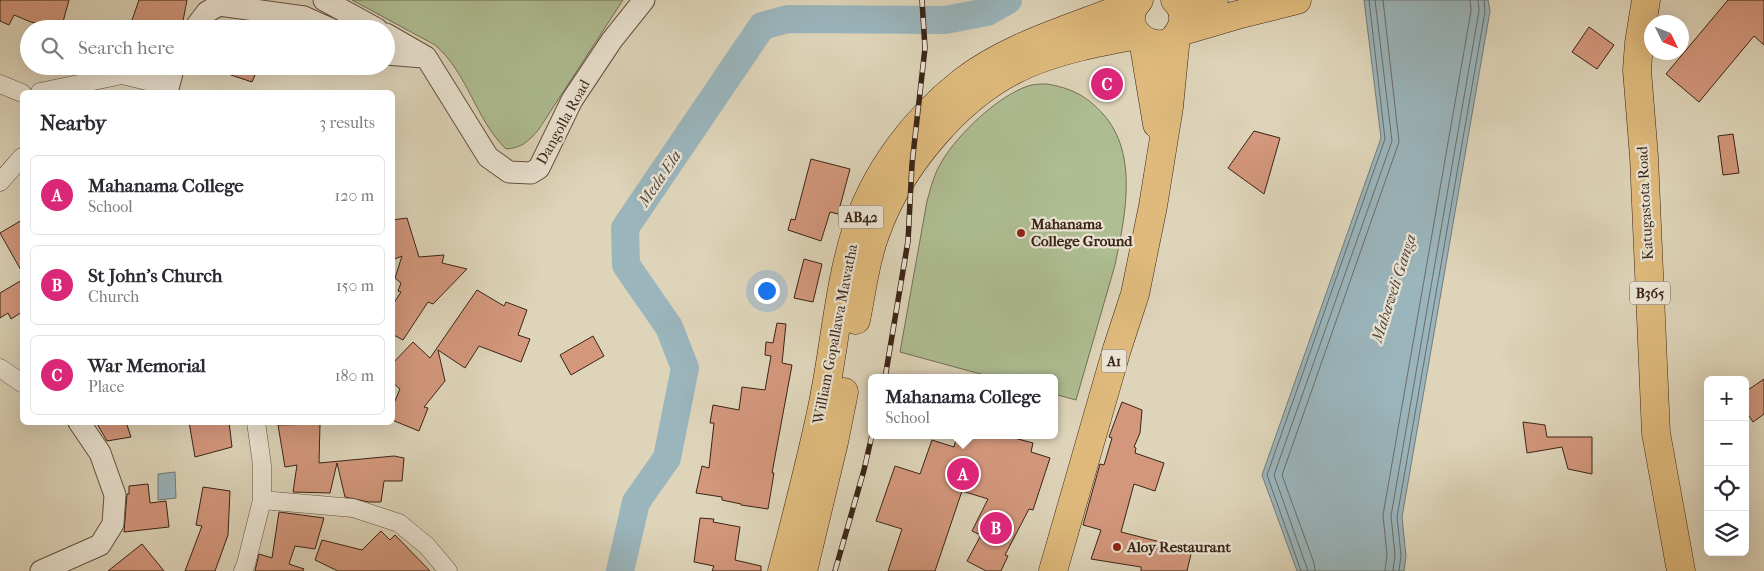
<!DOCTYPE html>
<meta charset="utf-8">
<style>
body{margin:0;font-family:"IM FELL French Canon",serif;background:#f2f2f3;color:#2b2b33}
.controls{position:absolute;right:15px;bottom:15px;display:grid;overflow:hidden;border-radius:8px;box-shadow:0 5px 20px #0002}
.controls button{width:45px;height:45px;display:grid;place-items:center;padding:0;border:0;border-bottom:1px solid #e1e1e2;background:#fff;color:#2b2b33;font:25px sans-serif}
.compass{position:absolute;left:1644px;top:15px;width:45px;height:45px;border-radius:50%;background:#fff;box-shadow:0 5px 20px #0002;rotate:133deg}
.you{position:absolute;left:766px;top:290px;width:18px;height:18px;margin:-12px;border:4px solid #fff;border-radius:50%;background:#1a73e8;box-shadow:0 0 0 8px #1a73e833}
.badge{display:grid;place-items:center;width:32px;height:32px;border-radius:50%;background:#db2777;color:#fff;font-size:16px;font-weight:700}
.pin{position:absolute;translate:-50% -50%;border:2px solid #fff;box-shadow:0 1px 5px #0006}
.popup{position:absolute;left:868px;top:374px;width:190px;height:65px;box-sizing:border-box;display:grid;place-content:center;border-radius:8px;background:#fff;filter:drop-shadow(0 1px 4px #0005);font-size:16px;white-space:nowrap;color:#7c7c81}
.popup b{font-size:19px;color:#2b2b33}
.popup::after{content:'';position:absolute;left:50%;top:100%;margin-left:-10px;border:10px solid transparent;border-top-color:#fff}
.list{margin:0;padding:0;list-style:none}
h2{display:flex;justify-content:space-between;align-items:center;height:65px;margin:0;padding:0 20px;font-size:21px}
h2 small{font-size:16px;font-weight:400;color:#7c7c81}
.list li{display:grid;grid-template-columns:32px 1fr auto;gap:15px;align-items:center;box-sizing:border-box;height:80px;margin:0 10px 10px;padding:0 10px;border:1px solid #e1e1e2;border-radius:8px}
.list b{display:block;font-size:19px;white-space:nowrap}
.list p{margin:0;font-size:16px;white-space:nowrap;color:#7c7c81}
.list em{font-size:16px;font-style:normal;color:#7c7c81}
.icon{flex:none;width:28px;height:28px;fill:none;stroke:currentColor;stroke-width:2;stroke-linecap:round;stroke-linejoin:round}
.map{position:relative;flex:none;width:1764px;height:571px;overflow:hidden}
.search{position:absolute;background:#fff;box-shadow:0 5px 20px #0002;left:20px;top:20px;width:375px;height:55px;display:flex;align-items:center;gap:12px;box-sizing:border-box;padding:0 18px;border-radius:28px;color:#7c7c81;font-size:19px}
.panel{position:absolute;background:#fff;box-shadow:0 5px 20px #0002;left:20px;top:90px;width:375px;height:335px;border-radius:8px}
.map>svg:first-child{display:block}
</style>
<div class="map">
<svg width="1764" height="571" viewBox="0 0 1764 571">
<rect width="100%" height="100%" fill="#ded4b9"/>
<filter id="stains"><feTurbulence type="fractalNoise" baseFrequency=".004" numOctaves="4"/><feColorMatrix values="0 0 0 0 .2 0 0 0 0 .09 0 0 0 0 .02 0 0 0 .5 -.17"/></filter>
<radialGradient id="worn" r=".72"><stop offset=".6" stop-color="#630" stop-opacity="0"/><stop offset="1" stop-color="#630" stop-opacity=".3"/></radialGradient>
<path fill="#aebd92" stroke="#747054" d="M 352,0 L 623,0 L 539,129 C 529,141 522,148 506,149 C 475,119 468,73 435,45 Z
M 1047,84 C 1071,88 1087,96 1103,114 C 1139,154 1125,217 1115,265 L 1076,400 L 1054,394 L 1054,378 L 995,378 L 900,352 L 927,201 C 931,187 934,174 942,161 C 958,134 998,96 1028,86 C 1034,84 1041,84 1047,84 Z"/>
<path fill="#9ab5bc" stroke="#747b7a" d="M 1364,0 L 1488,0 L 1490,11 L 1402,517 L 1406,556 L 1404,571 L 1297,571 L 1262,475 L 1381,138 Z
M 175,472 L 176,498 L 158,500 L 158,474 Z"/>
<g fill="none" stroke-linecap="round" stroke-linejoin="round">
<path stroke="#6a6c69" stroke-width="1" d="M 1301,571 L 1267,475 L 1385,139 L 1369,0
M 1308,571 L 1274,475 L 1392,141 L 1375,0
M 1315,571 L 1314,563 L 1282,475 L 1399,142 L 1383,0
M 1385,571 L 1387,555 L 1383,515 L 1471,11 L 1470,0
M 1393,571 L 1395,555 L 1391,516 L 1479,11 L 1478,0
M 1399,571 L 1401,555 L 1397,517 L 1485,12 L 1484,0"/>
<path stroke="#9ab5bc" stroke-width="28" d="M 620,571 L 636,502 L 667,458 L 685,368 L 669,327 L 626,265 L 625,228 L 762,26 L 788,19 L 945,20 L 987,12 L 1008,0"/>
</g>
<path fill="#d3977c" stroke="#3a2416" d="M 0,0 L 69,0 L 61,29 L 31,22 L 14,15 L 9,25 L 0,21 Z
M 139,0 L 187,0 L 182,26 L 131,23 Z
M 1728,0 L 1764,0 L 1764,45 L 1754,36 L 1699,102 L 1666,74 Z
M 1589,27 L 1614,45 L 1597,69 L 1572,52 Z
M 211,66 L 259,66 L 252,82 L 210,68 Z
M 1254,131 L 1280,138 L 1264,194 L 1228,168 Z
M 1733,134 L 1739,173 L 1723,175 L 1718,136 Z
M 811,159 L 850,169 L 838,214 L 830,212 L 821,241 L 788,230 L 791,219 L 795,220 Z
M 407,218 L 419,257 L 444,255 L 442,263 L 467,269 L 433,304 L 428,302 L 403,340 L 392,334 L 392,306 L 401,292 L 398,291 L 401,283 L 395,278 L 402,256 L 392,260 L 392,220 Z
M 22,220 L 22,272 L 0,233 Z
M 804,259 L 822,264 L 813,302 L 794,298 Z
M 22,280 L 22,312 L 11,319 L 8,313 L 0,318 L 0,293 Z
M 477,290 L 504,306 L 506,302 L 527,310 L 518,335 L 530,339 L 521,362 L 479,346 L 465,368 L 438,350 L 445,381 L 424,407 L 428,408 L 419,431 L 392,420 L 392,408 L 400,389 L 392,382 L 392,364 L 413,342 L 430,358 Z
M 777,323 L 786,324 L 782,363 L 792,365 L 772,473 L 774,473 L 768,509 L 741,505 L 741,504 L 722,500 L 722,497 L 696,493 L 702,466 L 709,468 L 714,423 L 710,423 L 713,405 L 739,410 L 742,387 L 765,390 L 771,356 L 765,355 L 766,342 L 773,343 Z
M 593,336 L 604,356 L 571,375 L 560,355 Z
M 1764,379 L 1764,414 L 1753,422 L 1745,410 L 1745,392 Z
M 1122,402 L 1142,410 L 1140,433 L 1134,447 L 1136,448 L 1135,453 L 1164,463 L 1155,491 L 1134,484 L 1121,532 L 1192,550 L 1187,571 L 1141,571 L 1141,567 L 1091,559 L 1101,530 L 1083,525 L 1100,464 L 1104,465 L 1112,438 L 1109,437 Z
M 96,422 L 126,422 L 131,437 L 107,441 Z
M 189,422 L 229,422 L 232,447 L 195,457 Z
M 1523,422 L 1545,425 L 1547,437 L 1592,437 L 1592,474 L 1568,469 L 1562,447 L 1527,453 Z
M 320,424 L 319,463 L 394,456 L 404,458 L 402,481 L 384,481 L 381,502 L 369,502 L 345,497 L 337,463 L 330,493 L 293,492 L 297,465 L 285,467 L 278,425 Z
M 957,435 L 1003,435 L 1033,443 L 1031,452 L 1050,458 L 1033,510 L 1029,509 L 1005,555 L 1008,556 L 1001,571 L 986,571 L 967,561 L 981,535 L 972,531 L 988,499 L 962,491 L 935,571 L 888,571 L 902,529 L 876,521 L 895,466 L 920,474 L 932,440 L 954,447 Z
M 148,484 L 150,503 L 166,501 L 169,527 L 124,532 L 127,494 L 129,494 L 129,486 Z
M 203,487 L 230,491 L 228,535 L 215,571 L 185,571 L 202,526 L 196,525 Z
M 279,512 L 324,518 L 315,549 L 295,546 L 289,564 L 304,569 L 303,571 L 255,571 L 259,554 L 272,558 Z
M 700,518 L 714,519 L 713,522 L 740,527 L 735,560 L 761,566 L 761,571 L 712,571 L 714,566 L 694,562 Z
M 381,531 L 390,540 L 395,535 L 430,571 L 338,571 L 315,560 L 322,540 L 362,550 Z
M 142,544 L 164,571 L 108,571 Z"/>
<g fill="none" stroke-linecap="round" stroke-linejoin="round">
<g stroke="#63503f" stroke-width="19">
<path id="minor" d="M 0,84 L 22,93
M 40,92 L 122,75 L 168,86
M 0,182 L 22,157
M 0,368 L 22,383
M 262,500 L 353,508 L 399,523 L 427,546 L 448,571
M 243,571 L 246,564 L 262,500 L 262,465 L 256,422"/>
</g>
<g stroke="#63503f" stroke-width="23">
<path id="tertiary" d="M 324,0 L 377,29
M 194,29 L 207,12 L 219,5 L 304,17 L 331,29
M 386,34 L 426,57 L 488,157 L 509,172 L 531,173 L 539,168 L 572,100 L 612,40 L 644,0
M 386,54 L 423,57
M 167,92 L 174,66
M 41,571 L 100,545 L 113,524 L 115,495 L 100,453 L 79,422"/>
</g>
<g stroke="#3a2416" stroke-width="29">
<path id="primary" d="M 1646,0 L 1639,43 L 1637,70 L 1644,157 L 1656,433 L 1681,571
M 1179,4 L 1214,0
M 1179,32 L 1237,15 L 1297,0
M 856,320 C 862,291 865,260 876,232 C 900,165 961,92 1027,64 C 1062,49 1100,42 1137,35
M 782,571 C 792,535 801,498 810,461 C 815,440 820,419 824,398 C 835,343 839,285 856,231 C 874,173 914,120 962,82 C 1013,43 1078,27 1137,2
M 803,571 L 834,442 L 844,392"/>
</g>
<g stroke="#3a2416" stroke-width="29">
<path id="trunk" d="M 1139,0 C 1109,32 1170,67 1182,25 C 1185,15 1182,6 1175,0
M 1143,40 L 1157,124
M 1053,571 L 1117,349 L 1135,294 L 1153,206 L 1169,107 L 1176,36"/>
</g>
<use href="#minor" stroke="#eae3d2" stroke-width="18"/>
<use href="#tertiary" stroke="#eae3d2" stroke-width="21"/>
<use href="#primary" stroke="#dfba7c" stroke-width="28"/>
<use href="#trunk" stroke="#dfba7c" stroke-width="28"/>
<g stroke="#3a2416" stroke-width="5.5">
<path id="rail" d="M 885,378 L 908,241 L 912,164 L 925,48 L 922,0
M 835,571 L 864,470 L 872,435"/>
</g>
<use href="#rail" stroke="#eae3d2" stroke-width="4" stroke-dasharray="11" stroke-linecap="butt"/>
</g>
<g fill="#8f2418" stroke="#eae3d2" stroke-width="2">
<circle cx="1021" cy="233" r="5"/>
<circle cx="1117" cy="547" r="5"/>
</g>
<g text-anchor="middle" stroke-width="4.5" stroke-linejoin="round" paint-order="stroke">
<g fill="#eae3d2" stroke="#6f5d4e" stroke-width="1">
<rect x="838.5" y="205.5" width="45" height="23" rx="4"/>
<rect x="1630" y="281.5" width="40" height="23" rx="4"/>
<rect x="1101.5" y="349.5" width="25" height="23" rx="4"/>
</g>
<g font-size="14" font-weight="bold" fill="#3a2416">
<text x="861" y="222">AB42</text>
<text x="1650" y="298">B365</text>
<text x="1114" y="366">A1</text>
</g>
<g font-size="15" fill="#3a2416" stroke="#eae3d2">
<text transform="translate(563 122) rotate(-61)" y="5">Dangolla Road</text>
<text transform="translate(1645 203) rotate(-93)" y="5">Katugastota Road</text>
<text transform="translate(835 334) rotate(-79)" y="5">William Gopallawa Mawatha</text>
</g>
<g font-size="15" font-weight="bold" fill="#3a2416" stroke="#eae3d2" text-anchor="start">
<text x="1031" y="229">Mahanama<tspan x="1031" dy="17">College Ground</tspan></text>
<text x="1127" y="552">Aloy Restaurant</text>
</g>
<g font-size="16" font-style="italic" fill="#524840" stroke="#eae3d2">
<text transform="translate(659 178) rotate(-56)" y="6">Meda Ela</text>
<text transform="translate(1393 288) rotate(-72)" y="6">Mahaweli Ganga</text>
</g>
</g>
<rect width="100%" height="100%" filter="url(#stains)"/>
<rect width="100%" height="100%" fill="url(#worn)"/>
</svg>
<div class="controls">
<button>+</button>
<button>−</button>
<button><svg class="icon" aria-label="locate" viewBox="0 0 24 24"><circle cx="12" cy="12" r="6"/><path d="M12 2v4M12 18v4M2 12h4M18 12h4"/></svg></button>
<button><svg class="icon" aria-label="layers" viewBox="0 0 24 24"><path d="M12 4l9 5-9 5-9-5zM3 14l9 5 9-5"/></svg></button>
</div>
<svg class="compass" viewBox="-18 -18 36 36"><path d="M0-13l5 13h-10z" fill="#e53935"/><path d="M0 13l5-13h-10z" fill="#7c7c81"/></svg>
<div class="you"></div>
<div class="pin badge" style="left:963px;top:474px">A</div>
<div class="popup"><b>Mahanama College</b>School</div>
<div class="pin badge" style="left:996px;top:528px">B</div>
<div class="pin badge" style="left:1107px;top:84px">C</div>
<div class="search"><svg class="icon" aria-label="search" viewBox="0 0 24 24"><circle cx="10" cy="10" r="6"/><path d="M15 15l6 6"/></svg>Search here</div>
<section class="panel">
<h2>Nearby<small>3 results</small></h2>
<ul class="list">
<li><span class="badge">A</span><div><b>Mahanama College</b><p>School</p></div><em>120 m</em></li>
<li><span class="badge">B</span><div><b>St John's Church</b><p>Church</p></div><em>150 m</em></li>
<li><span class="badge">C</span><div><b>War Memorial</b><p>Place</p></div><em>180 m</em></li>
</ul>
</section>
</div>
